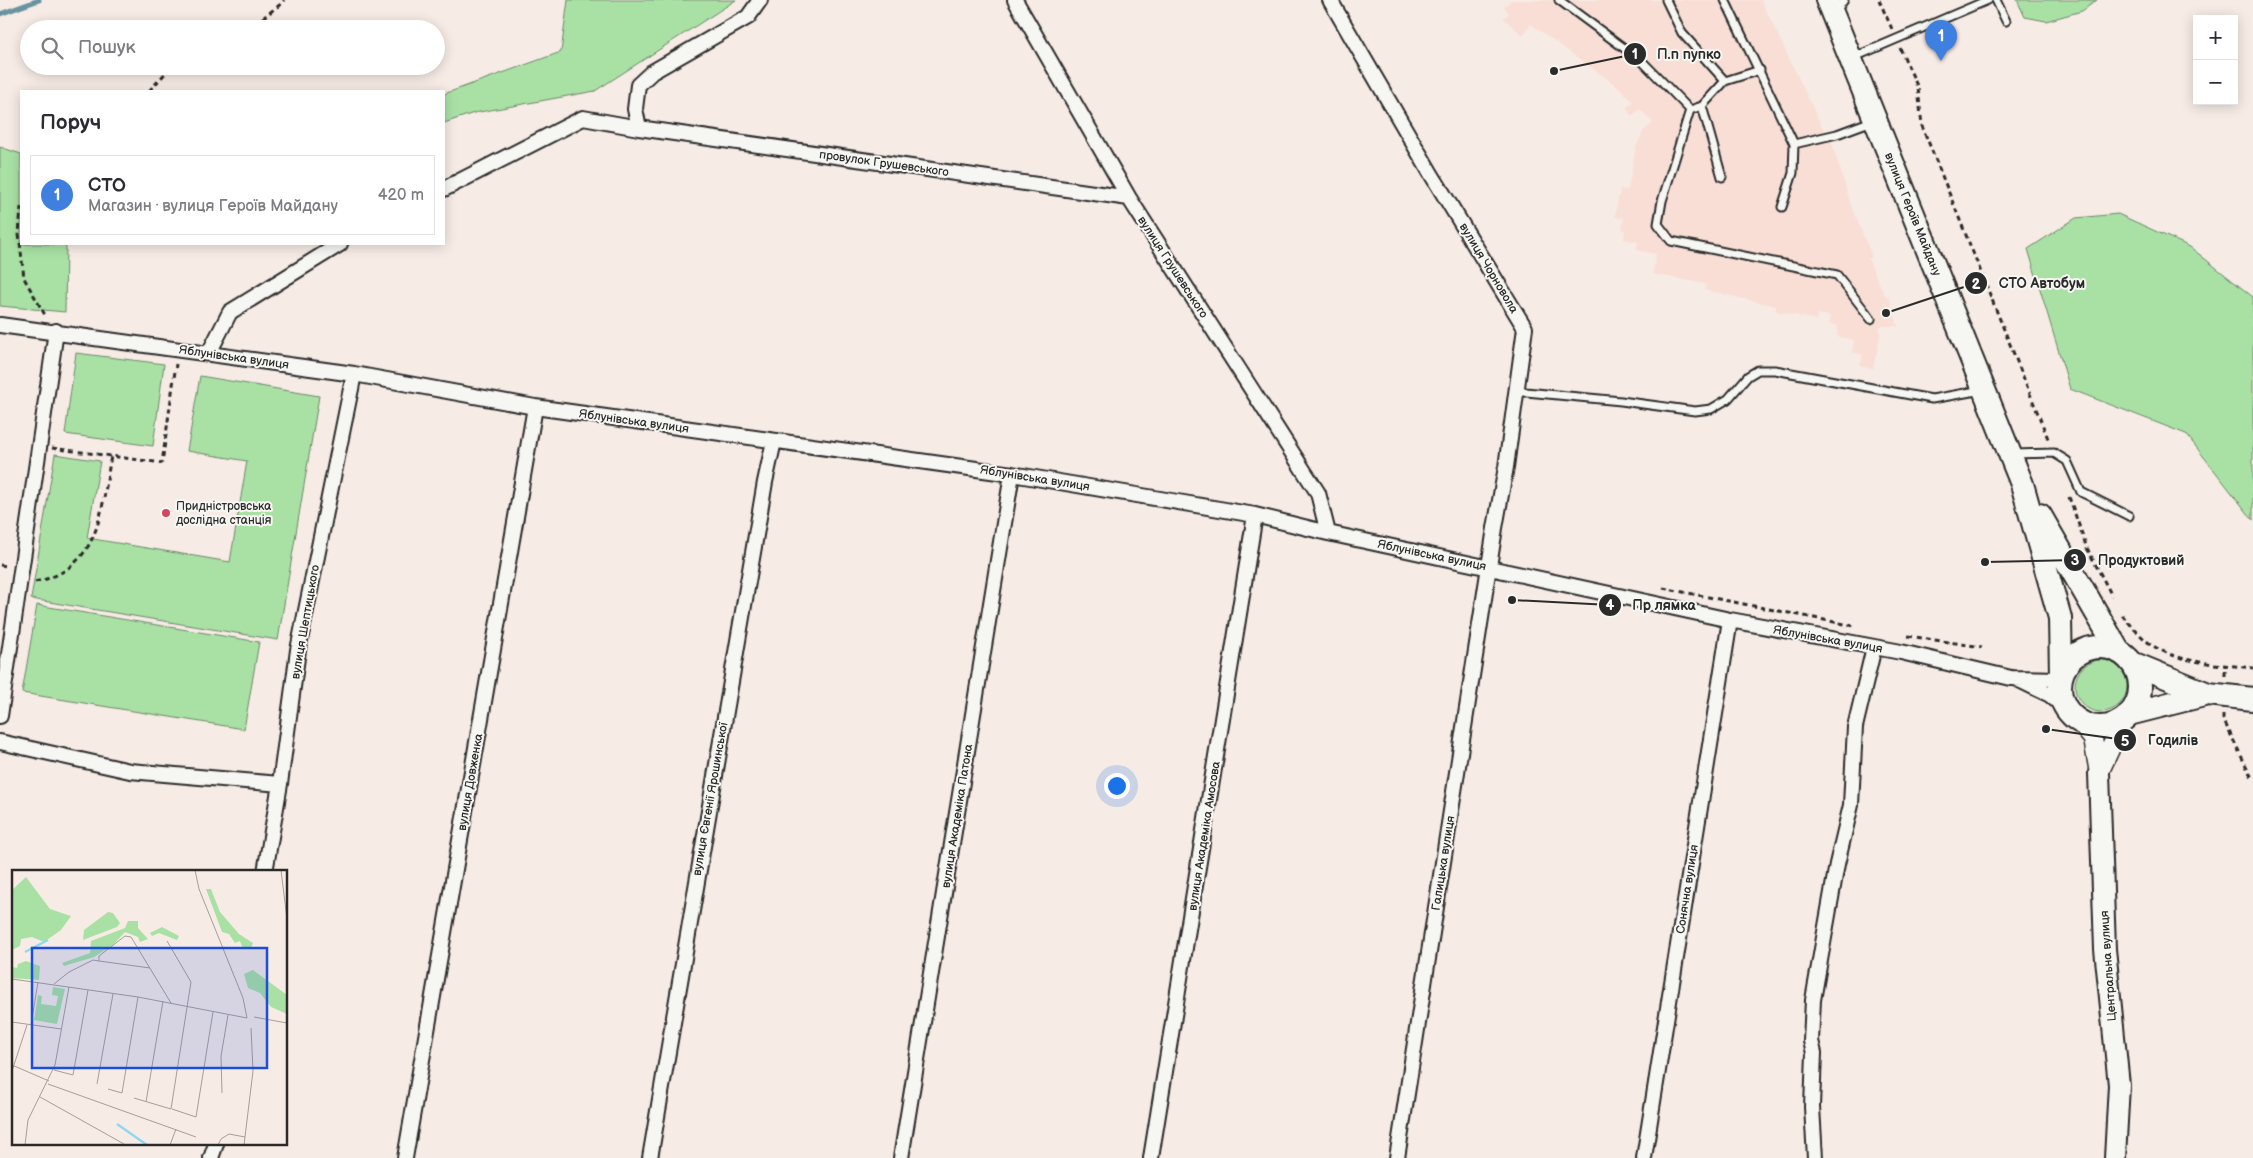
<!DOCTYPE html>
<html lang="uk">
<meta charset="utf-8">
<style>
body{margin:0;font-family:"Balsamiq Sans",sans-serif;background:#f2f2f3;color:#2b2b33}
.controls{position:absolute;right:15px;top:15px;display:grid;overflow:hidden;border-radius:0px;box-shadow:0 2px 12px #0003}
.controls button{width:45px;height:45px;display:grid;place-items:center;padding:0;border:0;border-bottom:1px solid #e1e1e2;background:#fff;color:#2b2b33;font:25px sans-serif}
.you{position:absolute;left:1116px;top:785px;width:18px;height:18px;margin:-12px;border:4px solid #fff;border-radius:50%;background:#1a73e8;box-shadow:0 0 0 8px #1a73e833}
.badge{display:grid;place-items:center;width:32px;height:32px;border-radius:50%;background:#111827;color:#fff;font-size:16px;font-weight:700}
.pin{position:absolute;translate:-50% -41px;filter:drop-shadow(0 1px 2px #0008)}
.pin::after{content:'';position:absolute;top:26px;width:18px;height:15px;background:inherit;clip-path:polygon(0 0,100% 0,50% 100%)}
.list{margin:0;padding:0;list-style:none}
h2{display:flex;justify-content:space-between;align-items:center;height:65px;margin:0;padding:0 20px;font-size:21px}
h2 small{font-size:16px;font-weight:400;color:#7c7c81}
.list li{display:grid;grid-template-columns:32px 1fr auto;gap:15px;align-items:center;box-sizing:border-box;height:80px;margin:0 10px 10px;padding:0 10px;border:1px solid #e1e1e2;border-radius:0px}
.list b{display:block;font-size:19px;white-space:nowrap}
.list p{margin:0;font-size:16px;white-space:nowrap;color:#7c7c81}
.list em{font-size:16px;font-style:normal;color:#7c7c81}
.icon{flex:none;width:28px;height:28px;fill:none;stroke:currentColor;stroke-width:2;stroke-linecap:round;stroke-linejoin:round}
.map{position:relative;flex:none;width:2253px;height:1158px;overflow:hidden}
.search{position:absolute;background:#fff;box-shadow:0 2px 12px #0003;left:20px;top:20px;width:425px;height:55px;display:flex;align-items:center;gap:12px;box-sizing:border-box;padding:0 18px;border-radius:28px;color:#7c7c81;font-size:19px}
.panel{position:absolute;background:#fff;box-shadow:0 2px 12px #0003;left:20px;top:90px;width:425px;height:155px;border-radius:0px}
.map>svg:first-child{display:block}
</style>
<div class="map">
<svg width="2253" height="1158" viewBox="0 0 2253 1158">
<rect width="100%" height="100%" fill="#f7ebe5"/>
<filter id="ink" filterUnits="userSpaceOnUse"><feTurbulence type="fractalNoise" baseFrequency=".02" numOctaves="2"/><feDisplacementMap in="SourceGraphic" scale="10" xChannelSelector="R" yChannelSelector="G"/><feConvolveMatrix kernelMatrix="1 2 1 2 8 2 1 2 1" color-interpolation-filters="sRGB"/></filter>
<g filter="url(#ink)">
<path fill="#f8ded5" d="M 1510,0 L 1761,0 L 1821,125 L 1831,140 L 1851,205 L 1872,257 L 1868,259 L 1884,294 L 1889,298 L 1898,326 L 1880,326 L 1880,337 L 1873,369 L 1860,366 L 1863,355 L 1852,352 L 1854,340 L 1837,336 L 1838,326 L 1829,324 L 1830,316 L 1817,314 L 1816,320 L 1776,311 L 1776,306 L 1705,290 L 1706,284 L 1653,274 L 1656,254 L 1637,250 L 1638,242 L 1624,239 L 1625,230 L 1622,229 L 1624,218 L 1615,217 L 1620,189 L 1628,190 L 1636,147 L 1643,132 L 1653,123 L 1640,109 L 1632,116 L 1626,108 L 1633,102 L 1621,89 L 1531,24 L 1523,35 L 1503,18 L 1509,14 L 1504,6 L 1510,2 Z"/>
<path fill="#a9e1a5" stroke="#6a8668" d="M 568,0 L 736,0 L 595,91 L 474,113 L 444,123 L 444,94 L 561,52 Z
M 2017,0 L 2097,0 L 2082,11 L 2046,21 L 2025,17 Z
M 0,147 L 21,154 L 21,244 L 66,244 L 65,312 L 0,306 Z
M 2118,214 L 2190,247 L 2253,297 L 2253,520 L 2186,434 L 2070,389 L 2028,249 L 2076,218 Z
M 76,353 L 164,364 L 153,446 L 65,434 Z
M 200,376 L 319,396 L 278,640 L 31,599 L 55,454 L 100,461 L 87,538 L 230,562 L 247,461 L 187,451 Z
M 37,605 L 259,642 L 244,729 L 22,693 Z
M2075 686a26 26 0 1 1 52 0a26 26 0 1 1-52 0Z"/>
<g fill="none" stroke-linecap="round" stroke-linejoin="round">
<path stroke="#6793a1" stroke-width="5" d="M 0,14 L 39,0"/>
<g stroke="#2b2b2b" stroke-width="11">
<path id="service" d="M 1559,0 L 1643,62 L 1690,110 L 1702,106 L 1725,81 L 1760,70
M 1666,0 L 1682,33 L 1725,81
M 1725,0 L 1794,144 L 1793,173 L 1782,207
M 1996,0 L 2006,21
M 1835,12 L 1844,0
M 1852,58 L 1988,0
M 1702,106 L 1722,177
M 1690,110 L 1662,201 L 1658,224 L 1671,241 L 1837,275 L 1871,319
M 1794,144 L 1837,134 L 1872,121
M 1516,391 L 1621,401 L 1695,411 L 1711,409 L 1728,399 L 1748,376 L 1758,370 L 1775,370 L 1932,399 L 1982,390
M 2014,454 L 2054,453 L 2067,461 L 2081,492 L 2129,516"/>
</g>
<g stroke="#2b2b2b" stroke-width="18">
<path id="minor" d="M 760,0 L 748,17 L 652,72 L 638,85 L 635,109 L 639,128 L 1129,198
M 1015,0 L 1129,198 L 1318,493 L 1328,533
M 1330,0 L 1430,172 L 1525,328 L 1506,467 L 1495,528 L 1397,1158
M 444,189 L 583,118 L 639,128
M 0,325 L 354,374 L 535,407 L 1012,474 L 1255,515 L 1328,533 L 1730,620 L 1901,652 L 2011,678 L 2060,679
M 209,353 L 230,312 L 340,244
M 2019,680 L 2050,695 L 2065,708
M 0,716 L 56,331
M 0,742 L 130,771 L 280,784
M 265,872 L 280,784 L 298,650 L 354,374
M 211,1158 L 216,1144
M 405,1158 L 535,407
M 650,1158 L 765,482 L 774,441
M 901,1158 L 1012,474
M 1151,1158 L 1255,515
M 1644,1158 L 1730,620
M 1815,1158 L 1812,1107 L 1814,1053 L 1811,1041 L 1813,1000 L 1837,864 L 1851,805 L 1855,727 L 1874,647"/>
</g>
<g stroke="#2b2b2b" stroke-width="21">
<path id="tertiary" d="M 2078,721 L 2093,739 L 2099,773
M 2099,773 L 2124,719"/>
</g>
<g stroke="#2b2b2b" stroke-width="24">
<path id="secondary" d="M 2099,773 L 2105,949 L 2119,1085 L 2115,1158"/>
</g>
<g stroke="#2b2b2b" stroke-width="26">
<path id="primary" d="M 1827,0 L 2022,484 L 2060,618 L 2061,675
M 2040,515 L 2119,652
M2060 687a40 40 0 1 1 80 0a40 40 0 1 1-80 0Z
M 2132,663 L 2208,694 L 2253,699
M 2129,714 L 2208,694"/>
</g>
<path stroke="#2b2b2b" stroke-width="3" stroke-dasharray="5 4" stroke-linecap="butt" d="M 1879,0 L 1892,29
M 248,29 L 281,4 L 284,0
M 1900,48 L 1918,88 L 1922,126 L 2049,441
M 149,91 L 172,66
M 21,207 L 19,234 L 24,278 L 45,315
M 52,448 L 162,463 L 176,364
M 2069,497 L 2087,548 L 2112,596
M 0,565 L 7,566
M 35,582 C 101,568 101,511 111,456
M 1663,588 L 1855,626
M 2122,615 C 2132,626 2142,639 2155,647 C 2183,664 2222,664 2253,668
M 1908,636 L 1982,647
M 2225,676 L 2225,664
M 2223,715 L 2223,719 L 2253,780"/>
<use href="#service" stroke="#f6f6f2" stroke-width="7"/>
<use href="#minor" stroke="#f6f6f2" stroke-width="14"/>
<use href="#tertiary" stroke="#f6f6f2" stroke-width="18"/>
<use href="#secondary" stroke="#f6f6f2" stroke-width="20"/>
<use href="#primary" stroke="#f6f6f2" stroke-width="22"/>
</g>
</g>
<circle fill="#d1495b" stroke="#f6f6f2" stroke-width="2" cx="166" cy="513" r="5"/>
<g text-anchor="middle" stroke-width="4" stroke-linejoin="round" paint-order="stroke">
<g font-size="12" fill="#2b2b2b" stroke="#f6f6f2">
<text transform="translate(884 163) rotate(8)" y="4">провулок Грушевського</text>
<text transform="translate(1913 214) rotate(68)" y="4">вулиця Героїв Майдану</text>
<text transform="translate(1173 267) rotate(57)" y="4">вулиця Грушевського</text>
<text transform="translate(1489 268) rotate(59)" y="4">вулиця Чорновола</text>
<text transform="translate(234 357) rotate(8)" y="4">Яблунівська вулиця</text>
<text transform="translate(634 421) rotate(8)" y="4">Яблунівська вулиця</text>
<text transform="translate(1035 478) rotate(9)" y="4">Яблунівська вулиця</text>
<text transform="translate(1432 555) rotate(12)" y="4">Яблунівська вулиця</text>
<text transform="translate(305 622) rotate(-80)" y="4">вулиця Шептицького</text>
<text transform="translate(1828 639) rotate(10)" y="4">Яблунівська вулиця</text>
<text transform="translate(470 782) rotate(-80)" y="4">вулиця Довженка</text>
<text transform="translate(710 799) rotate(-80)" y="4">вулиця Євгенії Ярошинської</text>
<text transform="translate(957 816) rotate(-81)" y="4">вулиця Академіка Патона</text>
<text transform="translate(1204 836) rotate(-81)" y="4">вулиця Академіка Амосова</text>
<text transform="translate(1443 863) rotate(-81)" y="4">Галицька вулиця</text>
<text transform="translate(1687 889) rotate(-81)" y="4">Сонячна вулиця</text>
<text transform="translate(2108 966) rotate(-94)" y="4">Центральна вулиця</text>
</g>
<g font-size="12" fill="#2b2b2b" stroke="#f6f6f2" text-anchor="start">
<text x="176" y="510">Придністровська<tspan x="176" dy="14">дослідна станція</tspan></text>
</g>
</g>
<g transform="translate(12 870)">
<rect width="275" height="275" fill="#f7ebe5"/>
<path d="M 14,7 L 38,39 L 59,46 L 49,60 L 32,72 L 20,67 L 9,69 L 8,76 L 0,80 L 0,20 ZM 194,19 L 199,19 L 208,42 L 227,64 L 241,73 L 239,78 L 231,79 L 228,71 L 223,73 L 217,64 L 210,62 ZM 96,42 L 101,43 L 108,53 L 105,57 L 71,70 L 72,60 ZM 116,51 L 126,51 L 126,58 L 136,69 L 128,72 L 126,67 L 113,62 L 101,75 L 82,87 L 52,96 L 50,93 L 78,83 L 79,71 L 113,58 ZM 150,57 L 167,66 L 165,70 L 147,63 L 140,66 L 138,63 ZM 14,91 L 28,96 L 27,110 L 0,108 L 0,97 L 5,98 L 6,94 ZM 241,100 L 275,125 L 275,144 L 259,137 L 248,123 L 236,118 L 232,104 ZM 41,117 L 53,119 L 45,154 L 22,150 L 26,125 L 30,126 L 29,134 L 44,136 L 46,126 L 40,125 Z" fill="#a9e1a5"/>
<path fill="none" stroke="#8fd9f0" stroke-width="2.5" d="M 13,82 L 36,70M 105,254 L 135,275"/>
<path fill="none" stroke="#a59e9b" stroke-width="1" d="M 183,0 L 187,19 L 231,128 L 235,148M 269,0 L 275,49M 138,98 L 87,91 L 87,86 L 113,66 L 119,67 L 159,133M 0,109 L 126,127 L 235,148M 42,114 L 57,102 L 81,90 L 87,91M 242,147 L 275,153M 0,152 L 49,159M 19,155 L 26,112M 0,195 L 37,211M 42,200 L 61,205 L 76,120M 0,201 L 15,155M 36,214 L 184,267M 85,214 L 101,124M 96,219 L 110,223 L 126,127M 210,223 L 209,186 L 216,145M 28,227 L 112,274M 122,228 L 159,239 L 179,112 L 155,71M 134,232 L 151,131M 160,239 L 184,247 L 201,142M 13,275 L 16,250 L 43,195 L 57,117M 158,275 L 164,259M 206,275 L 209,269 L 217,264 L 233,267M 232,275 L 241,201 L 239,158"/>
<path fill="#1d4ed8" fill-opacity="0.15" stroke="#1d4ed8" stroke-width="2.5" d="M 20,78 L 255,78 L 255,198 L 20,198 Z"/>
<rect width="275" height="275" fill="none" stroke="#2b2b2b" stroke-width="2.5"/>
</g>
<path fill="none" stroke="#2b2b2b" stroke-width="2" d="M1554 71L1635 54M1886 313L1976 283M1985 562L2075 560M1512 600L1610 605M2046 729L2125 740"/>
<g fill="#2b2b2b" stroke="#f6f6f2" stroke-width="2">
<circle cx="1554" cy="71" r="5"/>
<circle cx="1886" cy="313" r="5"/>
<circle cx="1985" cy="562" r="5"/>
<circle cx="1512" cy="600" r="5"/>
<circle cx="2046" cy="729" r="5"/>
<circle cx="1635" cy="54" r="12"/>
<circle cx="1976" cy="283" r="12"/>
<circle cx="2075" cy="560" r="12"/>
<circle cx="1610" cy="605" r="12"/>
<circle cx="2125" cy="740" r="12"/>
</g>
<g font-size="15" text-anchor="middle" font-weight="bold" fill="#fff">
<text x="1635" y="59">1</text>
<text x="1976" y="289">2</text>
<text x="2075" y="565">3</text>
<text x="1610" y="610">4</text>
<text x="2125" y="746">5</text>
</g>
<g font-size="14" text-anchor="middle" font-weight="bold" fill="#2b2b2b" stroke="#f6f6f2" stroke-width="4" stroke-linejoin="round" paint-order="stroke">
<text x="1689" y="59">П.п пупко</text>
<text x="2042" y="288">СТО Автобум</text>
<text x="2141" y="565">Продуктовий</text>
<text x="1664" y="610">Пр лямка</text>
<text x="2173" y="745">Годилів</text>
</g>
</svg>
<div class="controls">
<button>+</button>
<button>−</button>
</div>
<div class="you"></div>
<div class="pin badge" style="left:1941px;top:61px;background:#3f7fe0">1</div>
<div class="search"><svg class="icon" aria-label="search" viewBox="0 0 24 24"><circle cx="10" cy="10" r="6"/><path d="M15 15l6 6"/></svg>Пошук</div>
<section class="panel">
<h2>Поруч<small></small></h2>
<ul class="list">
<li><span class="badge" style="background:#3f7fe0">1</span><div><b>СТО</b><p>Магазин · вулиця Героїв Майдану</p></div><em>420 m</em></li>
</ul>
</section>
</div>
